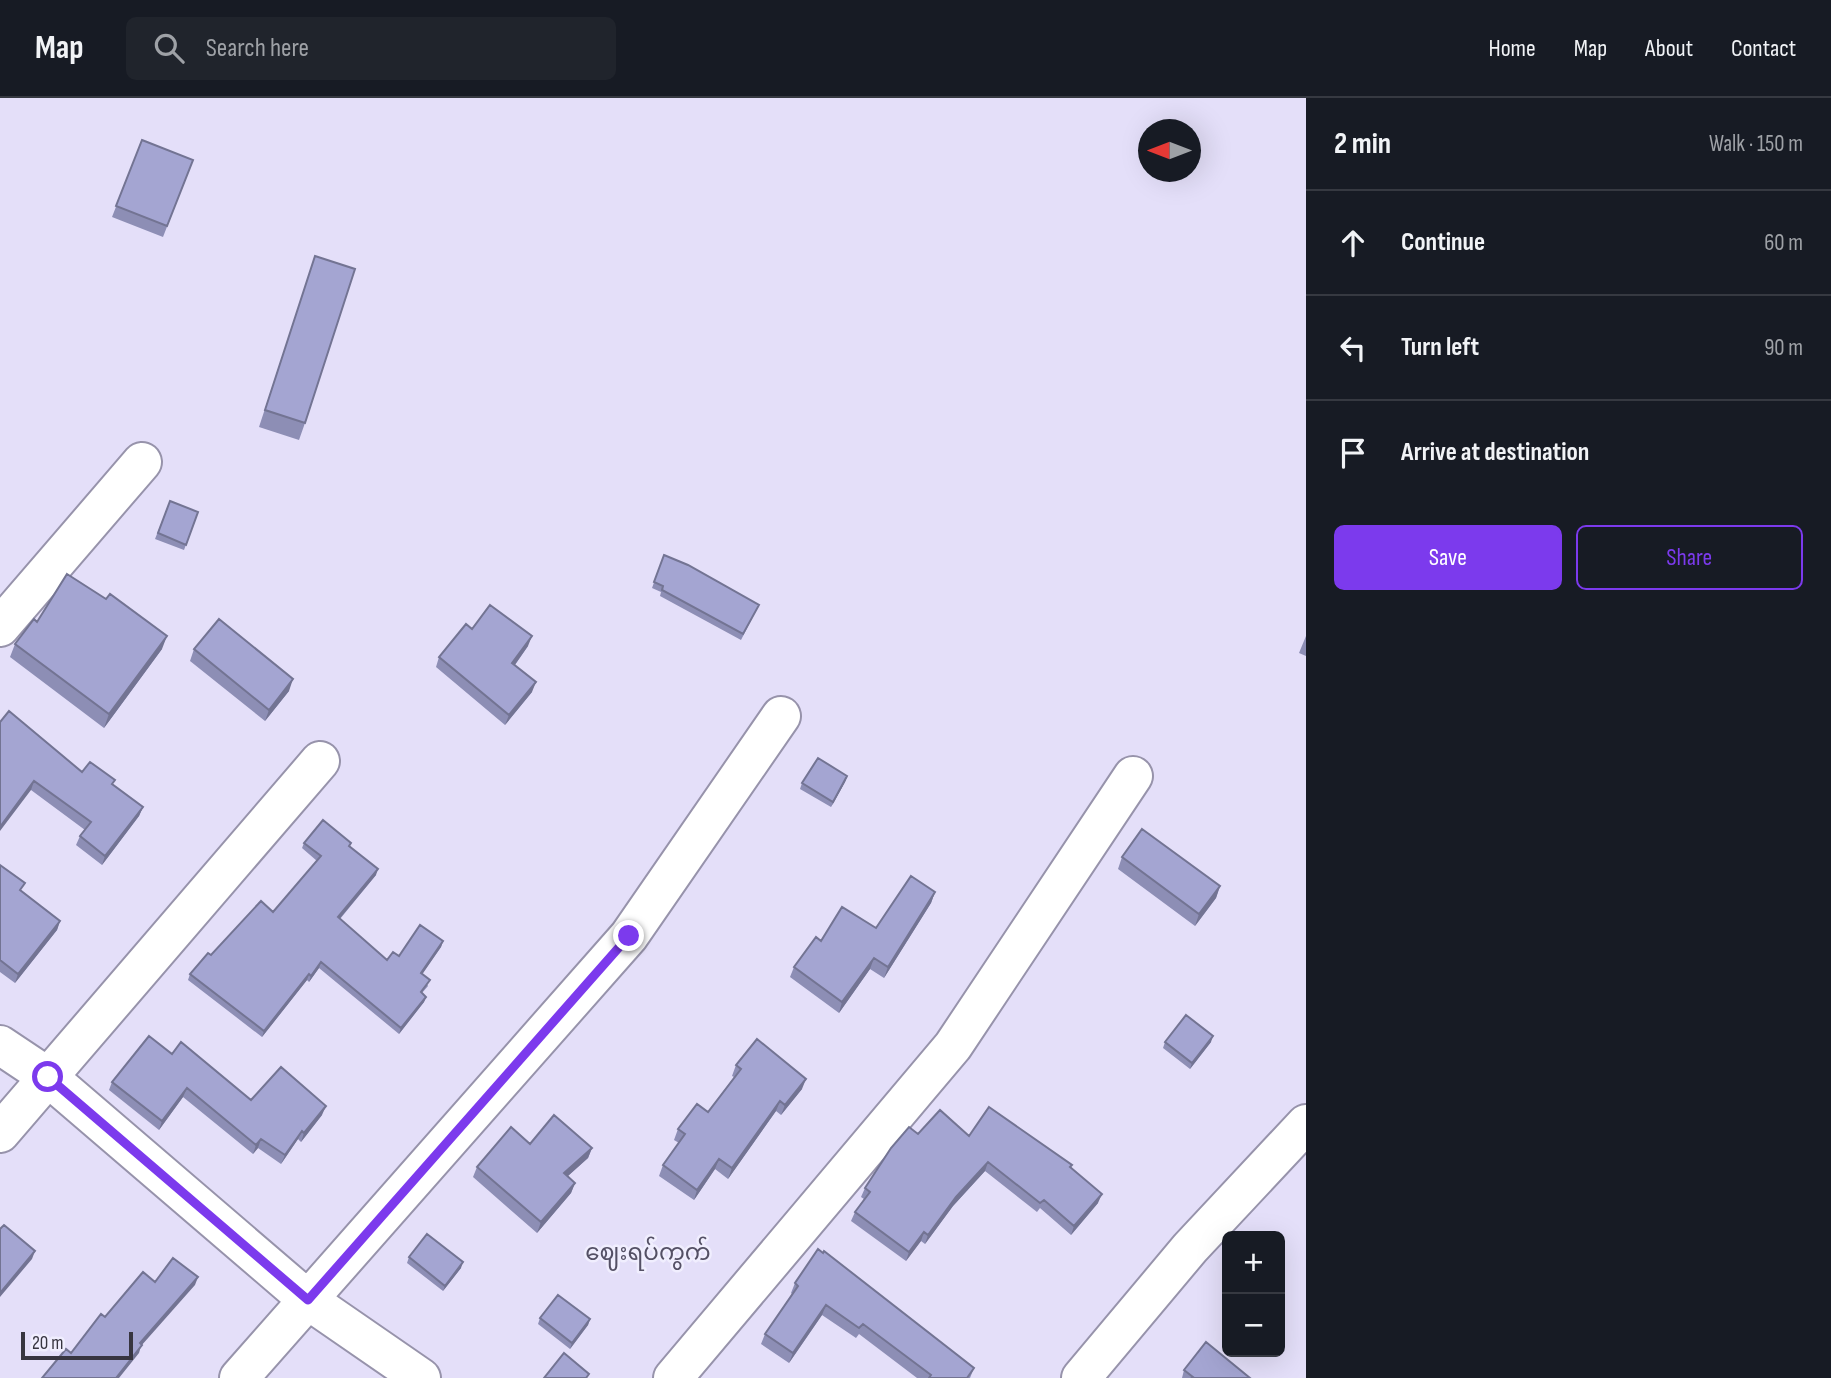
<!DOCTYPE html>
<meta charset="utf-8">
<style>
body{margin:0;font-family:"Sofia Sans Condensed","Noto Sans Myanmar",sans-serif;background:#20242c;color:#f1f3f6}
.controls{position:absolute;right:21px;bottom:21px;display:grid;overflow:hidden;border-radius:10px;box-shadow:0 7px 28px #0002}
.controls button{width:63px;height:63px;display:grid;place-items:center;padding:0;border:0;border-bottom:2px solid #363941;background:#171b24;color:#f1f3f6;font:35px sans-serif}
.compass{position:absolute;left:1138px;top:21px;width:63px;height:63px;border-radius:50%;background:#171b24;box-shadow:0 7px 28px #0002;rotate:270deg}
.scale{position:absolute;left:21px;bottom:18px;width:112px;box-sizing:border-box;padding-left:7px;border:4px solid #373540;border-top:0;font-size:19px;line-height:24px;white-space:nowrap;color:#373540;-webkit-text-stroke:5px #f0eefe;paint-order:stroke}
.stop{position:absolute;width:21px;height:21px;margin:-16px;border:5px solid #7c3aed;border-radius:50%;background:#fff}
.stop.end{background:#7c3aed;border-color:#fff;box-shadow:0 2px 7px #0008}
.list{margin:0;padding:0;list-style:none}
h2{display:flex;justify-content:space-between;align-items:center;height:91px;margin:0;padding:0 28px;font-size:30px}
h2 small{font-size:23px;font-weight:400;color:#9ea1a6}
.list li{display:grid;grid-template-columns:46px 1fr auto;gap:21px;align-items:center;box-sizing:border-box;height:105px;padding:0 28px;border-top:2px solid #363941}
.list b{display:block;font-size:26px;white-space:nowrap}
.list em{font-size:23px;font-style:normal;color:#9ea1a6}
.actions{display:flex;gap:14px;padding:21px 28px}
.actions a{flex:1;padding:16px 0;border:2px solid #7c3aed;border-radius:10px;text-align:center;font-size:24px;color:#7c3aed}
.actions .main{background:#7c3aed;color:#fff}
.icon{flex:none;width:38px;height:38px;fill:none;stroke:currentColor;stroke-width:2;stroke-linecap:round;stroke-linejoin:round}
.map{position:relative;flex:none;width:1306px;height:1280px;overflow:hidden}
header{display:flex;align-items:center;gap:42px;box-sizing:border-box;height:98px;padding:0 35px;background:#171b24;border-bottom:2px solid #363941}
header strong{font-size:33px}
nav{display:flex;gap:38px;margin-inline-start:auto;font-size:24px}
.search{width:490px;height:63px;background:#20242c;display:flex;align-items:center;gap:18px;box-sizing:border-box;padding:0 24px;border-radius:10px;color:#9ea1a6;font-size:26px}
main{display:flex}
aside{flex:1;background:#171b24}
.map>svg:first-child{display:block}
</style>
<header>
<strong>Map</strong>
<div class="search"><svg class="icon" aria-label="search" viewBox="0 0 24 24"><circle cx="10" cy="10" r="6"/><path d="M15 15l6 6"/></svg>Search here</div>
<nav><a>Home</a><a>Map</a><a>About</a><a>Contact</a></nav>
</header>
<main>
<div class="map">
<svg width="1306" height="1280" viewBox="0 0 1306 1280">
<rect width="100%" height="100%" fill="#e4dff9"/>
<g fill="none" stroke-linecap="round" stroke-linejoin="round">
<g stroke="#9793ab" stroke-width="42">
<path id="minor" d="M 0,529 L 142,364
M 0,947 L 48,979 L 308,1202 L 421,1280
M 0,1035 L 320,663
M 239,1280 L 629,838 L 781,618
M 673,1280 L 953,948 L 1133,678
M 1081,1280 L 1190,1150 L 1306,1026"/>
</g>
<use href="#minor" stroke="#fff" stroke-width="38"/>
</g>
<path fill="#8d8eb5" d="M 142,42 L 193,62 L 163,139 L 112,119 Z
M 315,158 L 305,325 L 299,342 L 259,329 Z
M 170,403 L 198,414 L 184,452 L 155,441 Z
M 664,457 L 759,507 L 741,542 L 660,498 L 661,494 L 652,490 Z
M 37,524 L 162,551 L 104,630 L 10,559 L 15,546 Z
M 472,531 L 528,548 L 515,567 L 532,594 L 505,627 L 436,569 L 439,559 Z
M 1306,538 L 1306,558 L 1299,555 Z
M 194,551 L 289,593 L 265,623 L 190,563 Z
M 0,624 L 82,674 L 113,687 L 143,709 L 139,718 L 102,767 L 76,747 L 80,738 L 85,732 L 31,692 Z
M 847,678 L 845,684 L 831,709 L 800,691 L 802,685 Z
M 304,745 L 351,745 L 350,748 L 376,777 L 340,821 L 387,862 L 443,843 L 441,849 L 422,876 L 428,888 L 422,895 L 426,899 L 424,904 L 399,936 L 319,870 L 309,884 L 307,882 L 262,939 L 188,882 L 190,876 L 211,857 L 273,814 L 317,763 L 302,750 Z
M 1122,759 L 1220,788 L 1216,800 L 1195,828 L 1118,771 Z
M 0,767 L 22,793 L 60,823 L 57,832 L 15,885 L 0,874 Z
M 935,794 L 931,805 L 884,880 L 870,871 L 839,915 L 790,879 L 794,869 L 821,843 L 876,830 Z
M 1165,944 L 1211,944 L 1190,971 L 1163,950 Z
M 172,956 L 251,1002 L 322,1017 L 301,1044 L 298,1041 L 281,1066 L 258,1050 L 253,1056 L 183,999 L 159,1032 L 109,992 L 112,984 Z
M 736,967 L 802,991 L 781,1017 L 776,1013 L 728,1081 L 715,1071 L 694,1102 L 659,1078 L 663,1067 L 679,1045 L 674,1042 L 678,1031 L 708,1014 L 734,979 L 732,978 Z
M 918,1036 L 969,1038 L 1071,1069 L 1098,1105 L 1071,1137 L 1040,1110 L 1037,1114 L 985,1073 L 953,1108 L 925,1146 L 921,1143 L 906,1163 L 851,1123 L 855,1114 L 864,1101 L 861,1099 L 865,1090 Z
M 530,1046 L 592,1050 L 588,1060 L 568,1078 L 575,1085 L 571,1095 L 537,1135 L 473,1079 L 477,1069 Z
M 409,1159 L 461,1170 L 443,1193 L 407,1165 Z
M 795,1185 L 974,1270 L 970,1280 L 917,1280 L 859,1236 L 856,1240 L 822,1217 L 789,1265 L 761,1246 L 765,1236 L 792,1196 L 791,1195 Z
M 540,1220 L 590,1221 L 588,1227 L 570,1251 L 538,1226 Z
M 1184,1272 L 1250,1280 L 1182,1280 Z"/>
<path fill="#737493" d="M 167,538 L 162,551 L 104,630 L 109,616 Z
M 532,538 L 528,548 L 509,575 L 512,565 Z
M 293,581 L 289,593 L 265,623 L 269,612 Z
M 536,584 L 532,594 L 505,627 L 509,617 Z
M 847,678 L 845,684 L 831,709 L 833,704 Z
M 34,683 L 31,692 L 0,733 L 0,729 Z
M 143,709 L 139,718 L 102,767 L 105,758 Z
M 378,771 L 376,777 L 336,825 L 338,819 Z
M 1220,788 L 1216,800 L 1195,828 L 1199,816 Z
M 935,794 L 931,805 L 884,880 L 888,869 Z
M 60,823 L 57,832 L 15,885 L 18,876 Z
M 443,843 L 441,849 L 419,881 L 421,875 Z
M 874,860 L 870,871 L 839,915 L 842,904 Z
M 321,864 L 319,870 L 309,884 L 311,878 Z
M 309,876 L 307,882 L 262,939 L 264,933 Z
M 426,899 L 424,904 L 399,936 L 401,930 Z
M 1213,938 L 1211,944 L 1190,971 L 1192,965 Z
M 806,981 L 802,991 L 781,1017 L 785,1007 Z
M 187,990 L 183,999 L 159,1032 L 162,1023 Z
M 780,1003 L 776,1013 L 728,1081 L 732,1070 Z
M 326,1008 L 322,1017 L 301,1044 L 304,1035 Z
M 302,1033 L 298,1041 L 281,1066 L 285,1057 Z
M 261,1041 L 258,1050 L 253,1056 L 256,1047 Z
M 592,1050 L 588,1060 L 560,1085 L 564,1075 Z
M 719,1061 L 715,1071 L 694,1102 L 697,1092 Z
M 988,1064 L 985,1073 L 953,1108 L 925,1146 L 928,1137 L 956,1099 Z
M 575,1085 L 571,1095 L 537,1135 L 541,1124 Z
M 1102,1096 L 1098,1105 L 1071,1137 L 1074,1128 Z
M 924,1134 L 921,1143 L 906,1163 L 909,1154 Z
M 35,1153 L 32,1161 L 0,1199 L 0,1195 Z
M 463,1164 L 461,1170 L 443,1193 L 445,1188 Z
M 198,1179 L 195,1187 L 141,1248 L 139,1255 L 119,1280 L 116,1280 L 140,1245 Z
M 826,1207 L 822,1217 L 789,1265 L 793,1255 Z
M 590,1221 L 588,1227 L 570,1251 L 572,1245 Z"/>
<path fill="#a4a5d2" stroke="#737493" stroke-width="2" d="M 142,42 L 193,62 L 167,128 L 116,108 Z
M 315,158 L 355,171 L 305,325 L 265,312 Z
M 170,403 L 198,414 L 186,447 L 158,435 Z
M 664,457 L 688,467 L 759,507 L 743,536 L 662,492 L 663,488 L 654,484 Z
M 67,476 L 106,501 L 110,496 L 167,538 L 109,616 L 15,546 L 34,521 L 37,524 Z
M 490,507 L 532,538 L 512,565 L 536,584 L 509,617 L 439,559 L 466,526 L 472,531 Z
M 219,521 L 293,581 L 269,612 L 194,551 Z
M 9,613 L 82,674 L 90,664 L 115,682 L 112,686 L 143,709 L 105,758 L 80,738 L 91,724 L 34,683 L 0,729 L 0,624 Z
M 818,660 L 847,678 L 833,704 L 802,685 Z
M 323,722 L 351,745 L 349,748 L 378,771 L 338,819 L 387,862 L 393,854 L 399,858 L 420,827 L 443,843 L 421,875 L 430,882 L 421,894 L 426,899 L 401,930 L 321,864 L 311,878 L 309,876 L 264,933 L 190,876 L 208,855 L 211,857 L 261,803 L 273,814 L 321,758 L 304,745 Z
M 1142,731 L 1220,788 L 1199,816 L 1122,759 Z
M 0,767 L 25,785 L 20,792 L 60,823 L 18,876 L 0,862 Z
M 911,778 L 935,794 L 888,869 L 874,860 L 842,904 L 794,869 L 816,839 L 821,843 L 842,809 L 876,830 Z
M 1186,917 L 1213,938 L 1192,965 L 1165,944 Z
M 149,938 L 172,956 L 181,944 L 251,1002 L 281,969 L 326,1008 L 304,1035 L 302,1033 L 285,1057 L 261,1041 L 256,1047 L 187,990 L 162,1023 L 112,984 Z
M 757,941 L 806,981 L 785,1007 L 780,1003 L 732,1070 L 719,1061 L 697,1092 L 663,1067 L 685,1036 L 678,1031 L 697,1006 L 708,1014 L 741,971 L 736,967 Z
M 989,1009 L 1072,1067 L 1070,1069 L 1102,1096 L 1074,1128 L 1044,1102 L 1040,1105 L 988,1064 L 956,1099 L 928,1137 L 924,1134 L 909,1154 L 855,1114 L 870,1094 L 865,1090 L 891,1050 L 909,1029 L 918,1036 L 940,1012 L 969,1038 Z
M 554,1017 L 592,1050 L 564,1075 L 575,1085 L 541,1124 L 477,1069 L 511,1029 L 530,1046 Z
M 4,1127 L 35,1153 L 0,1195 L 0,1131 Z
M 427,1136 L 463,1164 L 445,1188 L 409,1159 Z
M 818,1151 L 823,1155 L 824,1153 L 974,1270 L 967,1280 L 929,1280 L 931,1277 L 863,1226 L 859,1230 L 826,1207 L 793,1255 L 765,1236 L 798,1188 L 795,1185 Z
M 173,1160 L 198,1179 L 140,1245 L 142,1247 L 116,1280 L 42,1280 L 66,1251 L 71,1255 L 101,1216 L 105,1219 L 143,1174 L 155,1184 Z
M 558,1197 L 590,1221 L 572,1245 L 540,1220 Z
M 1206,1244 L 1250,1280 L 1191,1280 L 1193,1279 L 1184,1272 Z
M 564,1255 L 589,1276 L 586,1280 L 544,1280 Z"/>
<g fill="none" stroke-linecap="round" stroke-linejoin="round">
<path stroke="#7c3aed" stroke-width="9" d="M 48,979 L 308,1202 L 629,838"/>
</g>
<g text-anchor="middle" stroke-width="5" stroke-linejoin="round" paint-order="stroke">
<g font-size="23" fill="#545065" stroke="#f0eefe">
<text x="648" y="1162">ဈေးရပ်ကွက်</text>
</g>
</g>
</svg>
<div class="controls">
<button>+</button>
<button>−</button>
</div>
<svg class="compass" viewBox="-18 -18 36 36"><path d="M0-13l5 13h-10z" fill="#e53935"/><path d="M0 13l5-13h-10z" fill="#9ea1a6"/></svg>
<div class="scale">20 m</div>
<div class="stop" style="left:48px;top:979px"></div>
<div class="stop end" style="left:629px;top:838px"></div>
</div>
<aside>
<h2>2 min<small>Walk · 150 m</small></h2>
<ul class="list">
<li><svg class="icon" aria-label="ahead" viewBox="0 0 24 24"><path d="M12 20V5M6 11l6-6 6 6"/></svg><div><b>Continue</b></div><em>60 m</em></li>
<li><svg class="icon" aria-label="left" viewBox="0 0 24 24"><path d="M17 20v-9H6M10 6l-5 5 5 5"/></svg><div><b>Turn left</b></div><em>90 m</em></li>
<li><svg class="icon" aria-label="arrive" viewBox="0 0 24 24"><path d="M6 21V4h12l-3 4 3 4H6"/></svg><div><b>Arrive at destination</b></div></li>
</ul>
<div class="actions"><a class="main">Save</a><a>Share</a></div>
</aside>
</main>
